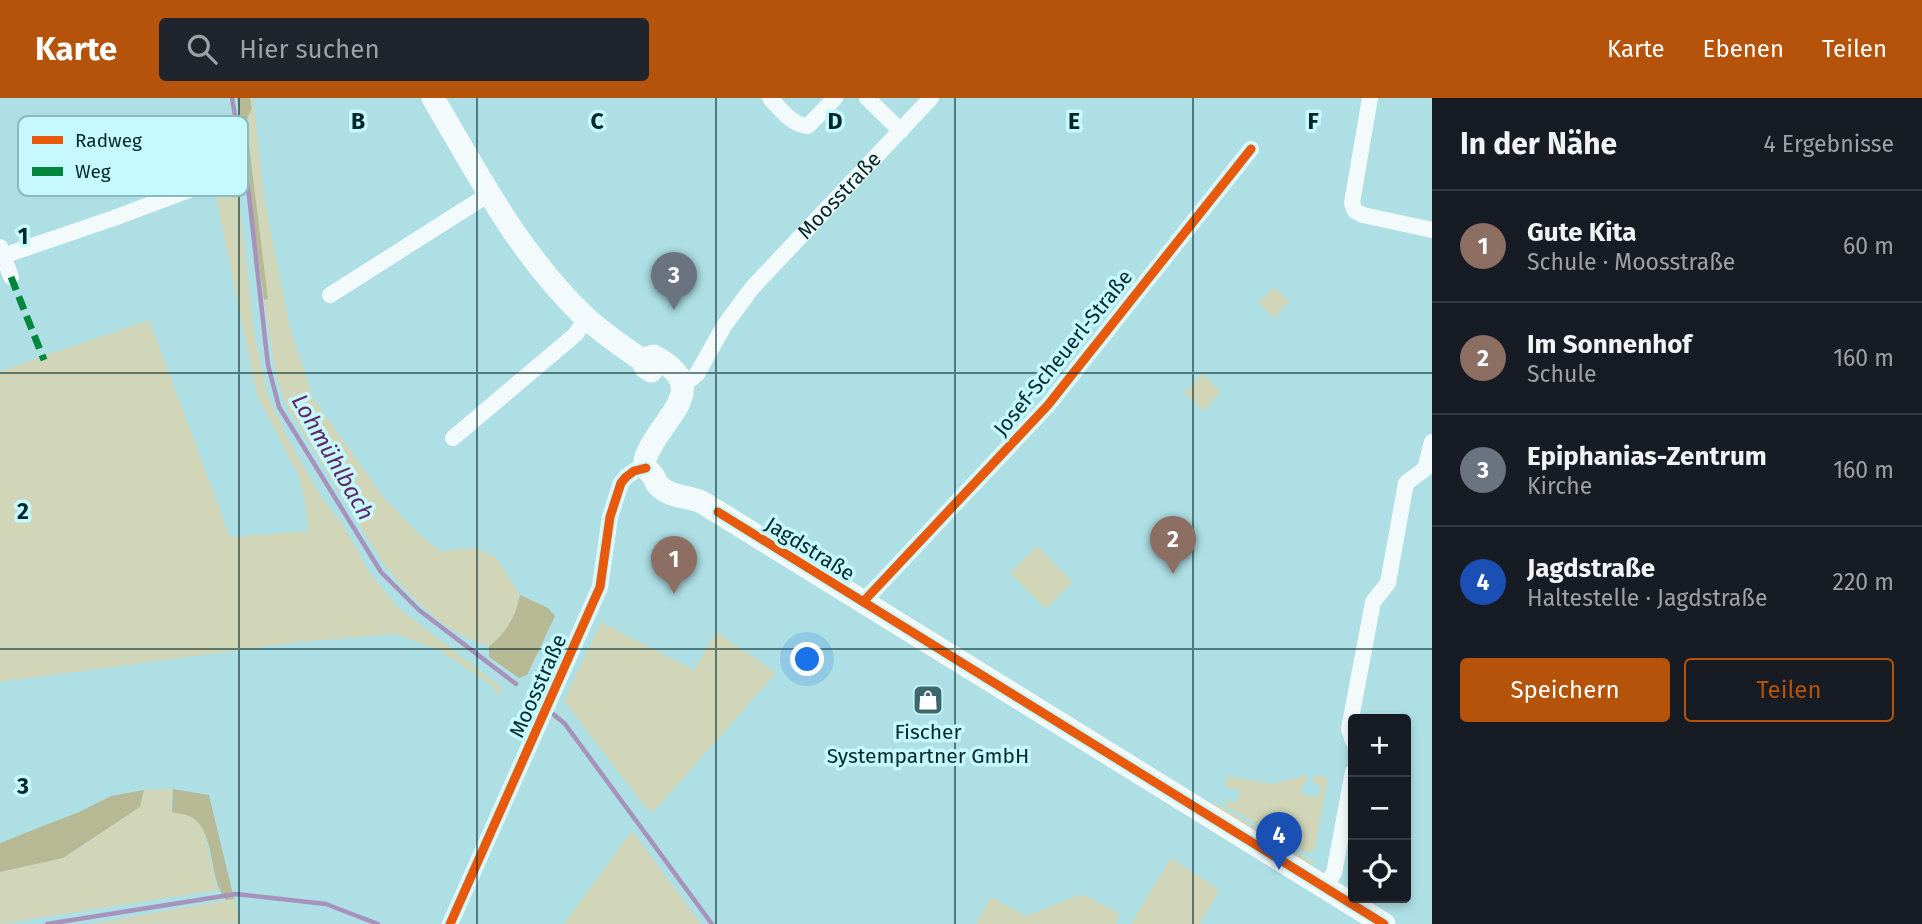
<!DOCTYPE html>
<html lang="de">
<meta charset="utf-8">
<style>
body{margin:0;font-family:"Fira Sans",sans-serif;background:#20242c;color:#f1f3f6}
.controls{position:absolute;right:21px;bottom:21px;display:grid;overflow:hidden;border-radius:7px;box-shadow:0 4px 10px #0003}
.controls button{width:63px;height:63px;display:grid;place-items:center;padding:0;border:0;border-bottom:2px solid #363941;background:#171b24;color:#f1f3f6;font:35px sans-serif}
.you{position:absolute;left:808px;top:562px;width:24px;height:24px;margin:-18px;border:5px solid #fff;border-radius:50%;background:#1a73e8;box-shadow:0 0 0 10px #1a73e833}
.badge{display:grid;place-items:center;width:46px;height:46px;border-radius:50%;background:#b45309;color:#fff;font-size:23px;font-weight:700}
.pin{position:absolute;translate:-50% -58px;filter:drop-shadow(0 2px 4px #0008)}
.pin::after{content:'';position:absolute;top:37px;width:24px;height:21px;background:inherit;clip-path:polygon(0 0,100% 0,50% 100%)}
.list{margin:0;padding:0;list-style:none}
h2{display:flex;justify-content:space-between;align-items:center;height:91px;margin:0;padding:0 28px;font-size:30px}
h2 small{font-size:23px;font-weight:400;color:#9ea1a6}
.list li{display:grid;grid-template-columns:46px 1fr auto;gap:21px;align-items:center;box-sizing:border-box;height:112px;padding:0 28px;border-top:2px solid #363941}
.list b{display:block;font-size:26px;white-space:nowrap}
.list p{margin:0;font-size:23px;white-space:nowrap;color:#9ea1a6}
.list em{font-size:23px;font-style:normal;color:#9ea1a6}
.actions{display:flex;gap:14px;padding:21px 28px}
.actions a{flex:1;padding:16px 0;border:2px solid #b45309;border-radius:7px;text-align:center;font-size:24px;color:#b45309}
.actions .main{background:#b45309;color:#fff}
.icon{flex:none;width:38px;height:38px;fill:none;stroke:currentColor;stroke-width:2;stroke-linecap:round;stroke-linejoin:round}
.map{position:relative;flex:none;width:1432px;height:826px;overflow:hidden}
header{display:flex;align-items:center;gap:42px;box-sizing:border-box;height:98px;padding:0 35px;background:#b45309;color:#fff}
header strong{font-size:33px}
nav{display:flex;gap:38px;margin-inline-start:auto;font-size:24px}
.search{width:490px;height:63px;background:#20242c;display:flex;align-items:center;gap:18px;box-sizing:border-box;padding:0 24px;border-radius:7px;color:#9ea1a6;font-size:26px}
main{display:flex}
aside{flex:1;background:#171b24}
.map>svg:first-child{display:block}
</style>
<header>
<strong>Karte</strong>
<div class="search"><svg class="icon" aria-label="search" viewBox="0 0 24 24"><circle cx="10" cy="10" r="6"/><path d="M15 15l6 6"/></svg>Hier suchen</div>
<nav><a>Karte</a><a>Ebenen</a><a>Teilen</a></nav>
</header>
<main>
<div class="map">
<svg width="1432" height="826" viewBox="0 0 1432 826">
<rect width="100%" height="100%" fill="#addfe4"/>
<path fill="#d1d6b8" d="M 250,0 L 253,0 L 264,99 L 290,230 L 313,300 L 384,400 L 420,437 L 441,453 L 476,450 L 496,459 L 520,497 C 516,518 507,536 489,548 C 446,537 412,500 384,467 L 286,307 L 276,277 L 264,202 L 268,200 L 246,23 L 252,10 Z
M 238,93 L 254,234 L 267,296 L 289,343 L 323,402 L 342,425 L 369,474 L 397,509 L 501,589 L 500,599 L 490,586 L 439,552 L 395,536 L 299,544 L 0,584 L 0,273 L 149,222 L 230,439 L 309,433 L 305,403 L 297,374 L 257,297 L 216,100 Z
M 1274,189 L 1289,203 L 1275,220 L 1258,205 Z
M 1202,276 L 1221,293 L 1204,313 L 1184,295 Z
M 1037,448 L 1072,484 L 1046,511 L 1010,475 Z
M 601,524 L 694,572 L 716,534 L 776,575 L 654,713 L 647,711 L 564,603 Z
M 1308,677 L 1307,684 L 1303,684 L 1301,696 L 1318,700 L 1321,688 L 1313,685 L 1314,677 L 1328,680 L 1315,751 L 1307,755 L 1223,706 L 1228,703 L 1237,705 L 1240,692 L 1225,689 L 1227,678 L 1272,686 Z
M 173,691 L 170,707 L 191,718 L 203,729 L 217,792 L 0,826 L 0,774 L 63,760 L 140,709 L 144,692 Z
M 1213,703 L 1316,766 L 1308,765 L 1224,714 L 1213,705 Z
M 632,733 L 701,826 L 564,826 Z
M 1171,760 L 1220,792 L 1200,826 L 1131,826 Z
M 1082,796 L 1120,816 L 1115,826 L 976,826 L 991,799 L 1026,818 Z
M 234,801 L 240,825 L 90,826 Z"/>
<path fill="#b6b994" d="M 237,0 L 250,0 L 252,10 L 246,23 L 268,201 L 264,202 Z
M 520,497 L 548,510 L 555,518 L 527,577 L 519,580 L 489,559 L 489,548 C 506,536 516,518 520,497 Z
M 173,691 L 209,697 L 234,801 L 226,802 C 208,780 216,736 193,720 C 187,716 179,716 172,714 Z
M 144,692 L 140,709 L 63,760 L 0,774 L 0,745 L 79,714 L 111,698 Z"/>
<g fill="none" stroke-linecap="round" stroke-linejoin="round">
<path stroke="#a692bb" stroke-width="4.5" d="M 232,0 L 249,98 L 268,267 L 279,309 L 381,474 L 419,512 L 516,586
M 552,615 L 565,626 L 712,826
M 47,826 L 236,796 L 326,806 L 378,826"/>
<g stroke="#f3fafb" stroke-width="16">
<path d="M 770,0 C 780,11 792,27 808,28 L 835,0"/>
<path d="M 867,0 L 901,33"/>
<path d="M 1370,0 L 1352,105 L 1355,113 L 1363,117 L 1432,132"/>
<path d="M 0,149 L 11,179"/>
<path d="M 0,159 L 114,120 L 205,86"/>
<path d="M 330,197 L 489,96"/>
<path id="s1" d="M 683,288 L 697,276 L 724,228 L 752,190 L 931,0"/>
<path d="M 453,340 L 576,236 L 586,220"/>
<path d="M 863,504 L 1048,307 L 1251,51"/>
<path d="M 1353,643 L 1349,631 L 1373,504 L 1388,485 L 1406,385 L 1425,371 L 1432,344"/>
<path d="M 1325,787 L 1334,775 L 1353,674"/>
<path d="M 450,826 L 600,489 L 610,419 L 621,385 L 626,379 L 634,373 L 646,370"/>
</g>
<path stroke="#f3fafb" stroke-width="23" d="M 433,0 C 478,77 521,159 586,220 C 604,236 623,249 642,262 L 646,270 L 651,273
M 642,262 L 654,258 C 710,289 669,313 650,350 C 648,355 644,360 645,365 C 645,372 651,374 654,379 C 656,383 655,385 659,388 C 670,399 686,398 699,403 C 706,406 712,411 718,414 L 1384,826"/>
<path stroke="#00873e" stroke-width="7" stroke-dasharray="14 7" stroke-linecap="butt" d="M 11,179 L 44,262"/>
<g stroke="#c5f9fe" stroke-width="13">
<path id="cycleway" d="M 718,414 L 1384,826
M 863,504 L 1048,307 L 1251,51
M 450,826 L 600,489 L 610,419 L 621,385 L 626,379 L 634,373 L 646,370"/>
</g>
<use href="#cycleway" stroke="#e8590c" stroke-width="9"/>
</g>
<path fill="none" stroke="#00272a" stroke-width="2" stroke-opacity="0.55" d="M 239,0 L 239,826M 477,0 L 477,826M 716,0 L 716,826M 955,0 L 955,826M 1193,0 L 1193,826M 0,275 L 1432,275M 0,551 L 1432,551"/>
<defs>
<g id="shop-square" transform="scale(1.575)"><rect x="-9" y="-9" width="18" height="18" rx="4" fill="#3d676b" stroke="#c5f9fe"/><path d="M-5-2.5h2.3a2.7 3.5 0 0 1 5.4 0H5L5.5 6h-11ZM-1.5-2.5h3a1.5 2.3 0 0 0-3 0Z" fill="#fff"/></g>
</defs>
<g fill-rule="evenodd">
<use href="#shop-square" x="928" y="602"/>
</g>
<g text-anchor="middle" stroke-width="7" stroke-linejoin="round" paint-order="stroke">
<g font-size="21" fill="#00272a" stroke="#c5f9fe">
<text dy="7" stroke="none"><textPath href="#s1" startOffset="248">Moosstraße</textPath></text>
<text transform="translate(1063 255) rotate(-51)" y="7">Josef-Scheuerl-Straße</text>
<text transform="translate(810 451) rotate(32)" y="7">Jagdstraße</text>
<text transform="translate(538 588) rotate(-66)" y="7">Moosstraße</text>
</g>
<g font-size="21" fill="#00272a" stroke="#c5f9fe">
<text x="928" y="641">Fischer<tspan x="928" dy="24">Systempartner GmbH</tspan></text>
</g>
<g font-size="23" font-style="italic" fill="#602268" stroke="#c5f9fe">
<text transform="translate(333 359) rotate(60)" y="8">Lohmühlbach</text>
</g>
</g>
<rect x="18" y="18" width="230" height="80" rx="10" fill="#c5f9fe" stroke="#8ababe" stroke-width="2"/>
<rect x="32" y="38" width="31" height="8" fill="#e8590c"/>
<rect x="32" y="69" width="31" height="9" fill="#00873e"/>
<g font-size="19" fill="#00272a">
<text x="75" y="49">Radweg</text>
<text x="75" y="80">Weg</text>
</g>
<g font-size="23" text-anchor="middle" font-weight="bold" fill="#00272a" stroke="#c5f9fe" stroke-width="7" stroke-linejoin="round" paint-order="stroke">
<text x="358" y="31">B</text>
<text x="597" y="31">C</text>
<text x="835" y="31">D</text>
<text x="1074" y="31">E</text>
<text x="1313" y="31">F</text>
<text x="23" y="146">1</text>
<text x="23" y="421">2</text>
<text x="23" y="696">3</text>
</g>
</svg>
<div class="controls">
<button>+</button>
<button>−</button>
<button><svg class="icon" aria-label="locate" viewBox="0 0 24 24"><circle cx="12" cy="12" r="6"/><path d="M12 2v4M12 18v4M2 12h4M18 12h4"/></svg></button>
</div>
<div class="you"></div>
<div class="pin badge" style="left:674px;top:496px;background:#8d6e63">1</div>
<div class="pin badge" style="left:1173px;top:476px;background:#8d6e63">2</div>
<div class="pin badge" style="left:674px;top:212px;background:#6b7280">3</div>
<div class="pin badge" style="left:1279px;top:772px;background:#1a4fb4">4</div>
</div>
<aside>
<h2>In der Nähe<small>4 Ergebnisse</small></h2>
<ul class="list">
<li><span class="badge" style="background:#8d6e63">1</span><div><b>Gute Kita</b><p>Schule · Moosstraße</p></div><em>60 m</em></li>
<li><span class="badge" style="background:#8d6e63">2</span><div><b>Im Sonnenhof</b><p>Schule</p></div><em>160 m</em></li>
<li><span class="badge" style="background:#6b7280">3</span><div><b>Epiphanias-Zentrum</b><p>Kirche</p></div><em>160 m</em></li>
<li><span class="badge" style="background:#1a4fb4">4</span><div><b>Jagdstraße</b><p>Haltestelle · Jagdstraße</p></div><em>220 m</em></li>
</ul>
<div class="actions"><a class="main">Speichern</a><a>Teilen</a></div>
</aside>
</main>
